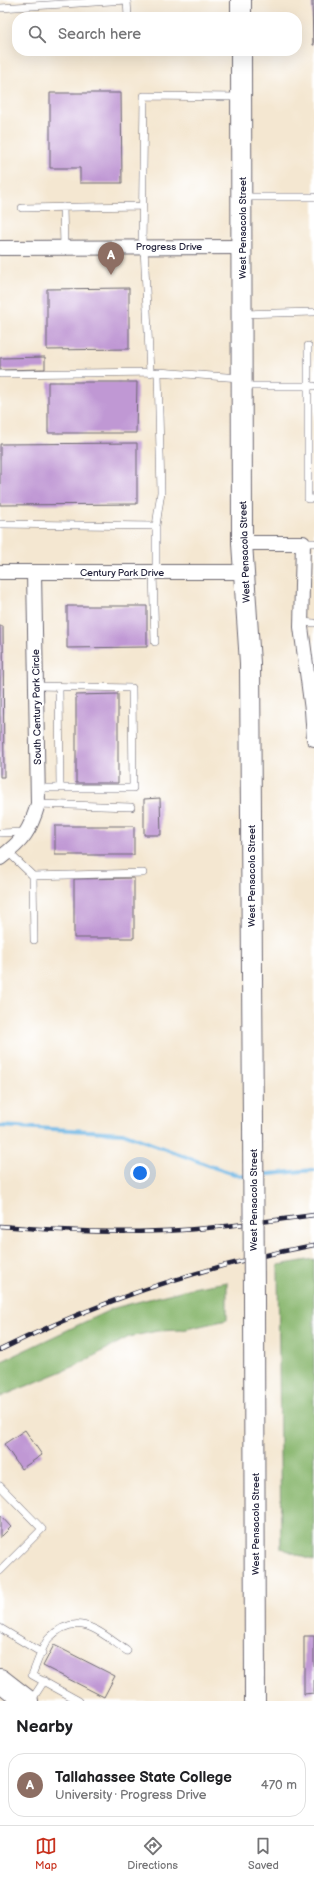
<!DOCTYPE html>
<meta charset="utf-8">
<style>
body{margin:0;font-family:"Balsamiq Sans",sans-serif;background:#f6f6f6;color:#202124}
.you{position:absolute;left:140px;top:1173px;width:14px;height:14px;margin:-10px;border:3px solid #fff;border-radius:50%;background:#1a73e8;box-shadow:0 0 0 6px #1a73e833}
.badge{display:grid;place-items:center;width:26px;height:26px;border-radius:50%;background:#c8321e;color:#fff;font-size:13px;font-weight:700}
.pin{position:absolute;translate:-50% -33px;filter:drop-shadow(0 1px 2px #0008)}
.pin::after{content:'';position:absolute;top:21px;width:14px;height:12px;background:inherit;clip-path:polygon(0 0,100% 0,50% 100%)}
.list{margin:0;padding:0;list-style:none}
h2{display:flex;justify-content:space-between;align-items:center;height:52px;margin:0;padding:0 16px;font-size:17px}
h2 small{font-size:13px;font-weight:400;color:#757577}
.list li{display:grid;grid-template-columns:26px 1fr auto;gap:12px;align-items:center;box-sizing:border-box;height:64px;margin:0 8px 8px;padding:0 8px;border:1px solid #e0e0e0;border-radius:16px}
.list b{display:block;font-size:15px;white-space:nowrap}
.list p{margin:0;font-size:13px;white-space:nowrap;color:#757577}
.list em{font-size:13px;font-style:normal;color:#757577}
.icon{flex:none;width:22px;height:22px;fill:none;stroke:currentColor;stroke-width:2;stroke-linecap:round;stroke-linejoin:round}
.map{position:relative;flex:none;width:314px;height:1701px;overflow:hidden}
.search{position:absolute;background:#fff;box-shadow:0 4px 16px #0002;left:12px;right:12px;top:12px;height:44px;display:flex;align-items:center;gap:10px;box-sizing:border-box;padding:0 14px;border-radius:16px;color:#757577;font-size:15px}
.sheet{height:124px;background:#fff}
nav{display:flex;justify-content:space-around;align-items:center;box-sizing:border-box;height:56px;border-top:1px solid #e0e0e0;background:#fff;font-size:11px;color:#757577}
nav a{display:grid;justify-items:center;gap:2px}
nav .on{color:#c8321e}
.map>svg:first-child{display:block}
</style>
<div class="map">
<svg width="314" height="1701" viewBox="0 0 314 1701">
<rect width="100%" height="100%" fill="#fff"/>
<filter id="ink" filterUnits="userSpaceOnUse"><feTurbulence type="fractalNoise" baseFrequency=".025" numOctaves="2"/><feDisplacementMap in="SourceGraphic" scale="8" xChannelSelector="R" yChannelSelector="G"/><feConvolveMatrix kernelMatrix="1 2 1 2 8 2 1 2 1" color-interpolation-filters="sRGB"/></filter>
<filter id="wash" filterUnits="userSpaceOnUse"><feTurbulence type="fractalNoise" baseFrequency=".012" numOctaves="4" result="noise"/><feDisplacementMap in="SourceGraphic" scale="16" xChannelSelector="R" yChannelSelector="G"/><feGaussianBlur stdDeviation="0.9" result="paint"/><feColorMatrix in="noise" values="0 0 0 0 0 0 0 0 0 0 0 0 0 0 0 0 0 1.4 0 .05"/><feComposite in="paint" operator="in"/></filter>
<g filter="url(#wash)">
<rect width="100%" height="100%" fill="#f4e7d1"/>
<path fill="#8bb871" stroke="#566d56" d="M 314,1259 L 314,1561 L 281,1548 L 278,1265 Z
M 227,1282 L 227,1320 L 182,1330 L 157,1331 L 129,1337 L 75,1366 L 0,1397 L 0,1362 L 114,1308 L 192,1288 Z"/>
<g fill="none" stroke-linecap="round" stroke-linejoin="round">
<path stroke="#6cb6e5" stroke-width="4" d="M 0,1126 L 123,1133 L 213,1167 L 241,1176 L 248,1176
M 258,1175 L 314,1170"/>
</g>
<g id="blocks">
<path fill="#c098d4" d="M 312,0 L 314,0 L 314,45 L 313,45 Z
M 50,93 L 121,93 L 122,183 L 80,183 L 80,168 L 50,168 Z
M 129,288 L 129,349 L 47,350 L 47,289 Z
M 45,357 L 45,369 L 0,370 L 0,358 Z
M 48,382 L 137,382 L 136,433 L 48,433 Z
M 137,443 L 137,504 L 0,505 L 0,444 Z
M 67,606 L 147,606 L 147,647 L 67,648 Z
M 0,626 L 3,626 L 4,777 L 0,777 Z
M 118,694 L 118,783 L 76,783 L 76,695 Z
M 160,798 L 161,835 L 144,835 L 144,799 Z
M 55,826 L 134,826 L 134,855 L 55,855 Z
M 134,878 L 134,938 L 74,938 L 74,879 Z
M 25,1430 L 42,1455 L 21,1469 L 4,1444 Z
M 0,1515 L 11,1527 L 0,1538 Z
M 304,1636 L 314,1636 L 314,1693 L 304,1694 Z
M 54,1645 L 115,1676 L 104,1697 L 43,1666 Z"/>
</g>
</g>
<g filter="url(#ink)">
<use href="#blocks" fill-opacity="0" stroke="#6c6770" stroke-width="1"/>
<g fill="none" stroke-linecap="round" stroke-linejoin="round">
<g stroke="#6c6770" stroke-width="8">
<path id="service" d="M 127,0 L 128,17
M 0,8 L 127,0
M 242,197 L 314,197
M 63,207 L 64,247
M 22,208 L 142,206
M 142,247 L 144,96 L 239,97
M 144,247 L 150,373
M 242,314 L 314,312
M 308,346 L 308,499 L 314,499
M 0,374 L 158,372 L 240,378
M 242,386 L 314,386
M 0,524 L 156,526
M 303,543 L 314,543
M 153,572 L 155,642
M 156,572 L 156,526 L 161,492 L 158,372
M 301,622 L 314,623
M 36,686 L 132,688 L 133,788 L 38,788
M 59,687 L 60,788
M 38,804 L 131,807
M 0,833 L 26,832
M 8,852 L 33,876 L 143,873
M 33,876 L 34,940
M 0,1486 L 42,1529 L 0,1571
M 0,1628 L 42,1653
M 31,1701 L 44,1681
M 79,1701 L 32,1675 C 36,1666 43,1644 49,1638 C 78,1609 101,1633 127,1651"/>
</g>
<g stroke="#6c6770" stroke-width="16">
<path id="minor" d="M 0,248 L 242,247
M 242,543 L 303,543 L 301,627 L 312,710 L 314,739
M 0,572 L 244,572
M 0,858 C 23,841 30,831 38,804 L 34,572"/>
</g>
<g stroke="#6c6770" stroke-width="22">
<path id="secondary" d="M 241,17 L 241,0
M 241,51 L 242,543 L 250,663 L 253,1125
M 254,1297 L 255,1701"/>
</g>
<g stroke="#6c6770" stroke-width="24">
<path id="primary" d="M 0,1680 L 27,1701"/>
</g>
<use href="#service" stroke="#fff" stroke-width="7"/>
<use href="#minor" stroke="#fff" stroke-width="14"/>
<use href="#secondary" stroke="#fff" stroke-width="20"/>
<use href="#primary" stroke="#fff" stroke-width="22"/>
<g stroke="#22223b" stroke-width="4.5">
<path id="rail" d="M 0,1226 C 60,1231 121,1234 182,1230 C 226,1227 270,1221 314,1215
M 0,1350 C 100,1300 204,1266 314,1245"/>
</g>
<use href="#rail" stroke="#fff" stroke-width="3" stroke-dasharray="9" stroke-linecap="butt"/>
<g stroke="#6c6770" stroke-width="22" stroke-linecap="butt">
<path id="secondary-bridge" d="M 253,1125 L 254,1297"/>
</g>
<use href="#secondary-bridge" stroke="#fff" stroke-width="20"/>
</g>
</g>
<g text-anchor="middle" stroke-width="4" stroke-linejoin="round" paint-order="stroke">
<g font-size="10" fill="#22223b" stroke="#fff">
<text transform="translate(242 228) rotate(-90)" y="4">West Pensacola Street</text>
<text x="169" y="250">Progress Drive</text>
<text transform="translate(244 552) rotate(-92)" y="4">West Pensacola Street</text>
<text x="122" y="576">Century Park Drive</text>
<text transform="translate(36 707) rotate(-91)" y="4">South Century Park Circle</text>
<text transform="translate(251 876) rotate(-90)" y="4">West Pensacola Street</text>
<text transform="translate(253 1200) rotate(-90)" y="4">West Pensacola Street</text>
<text transform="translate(255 1524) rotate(-90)" y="4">West Pensacola Street</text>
</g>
</g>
</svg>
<div class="you"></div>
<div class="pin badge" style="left:111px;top:275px;background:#8d6e63">A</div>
<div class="search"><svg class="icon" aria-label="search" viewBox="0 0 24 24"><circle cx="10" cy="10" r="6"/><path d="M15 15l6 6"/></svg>Search here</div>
</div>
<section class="sheet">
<h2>Nearby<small></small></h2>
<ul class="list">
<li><span class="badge" style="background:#8d6e63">A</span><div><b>Tallahassee State College</b><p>University · Progress Drive</p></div><em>470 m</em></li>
</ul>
</section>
<nav>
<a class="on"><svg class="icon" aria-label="map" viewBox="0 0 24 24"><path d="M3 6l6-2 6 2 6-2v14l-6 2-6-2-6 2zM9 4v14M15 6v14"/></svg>Map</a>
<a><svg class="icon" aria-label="directions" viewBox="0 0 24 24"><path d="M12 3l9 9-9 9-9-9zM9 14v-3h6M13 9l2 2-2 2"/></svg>Directions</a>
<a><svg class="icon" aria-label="saved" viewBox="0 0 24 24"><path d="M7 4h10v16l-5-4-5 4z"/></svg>Saved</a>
</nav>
